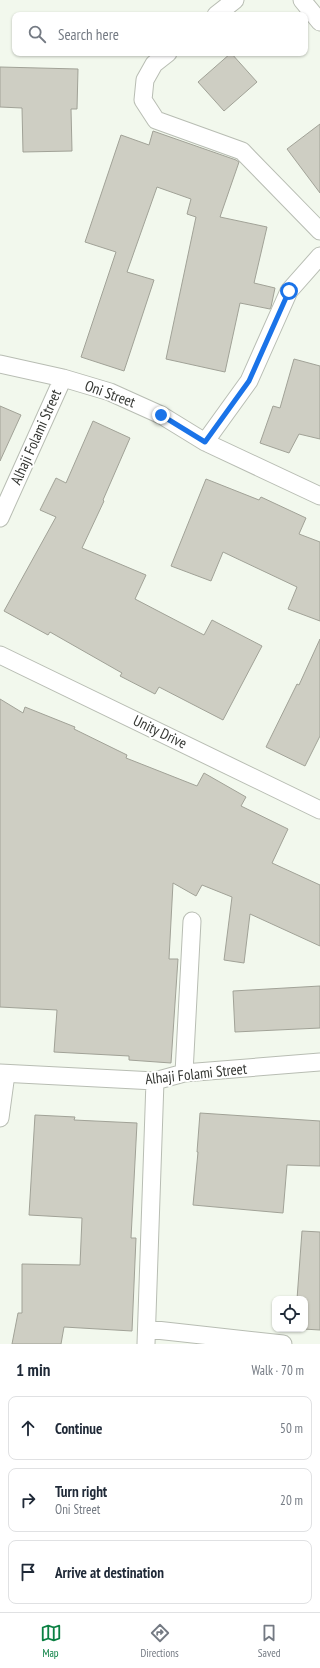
<!DOCTYPE html>
<meta charset="utf-8">
<style>
body{margin:0;font-family:"PT Sans Narrow",sans-serif;background:#f2f2f3;color:#1f2937}
.controls{position:absolute;right:12px;bottom:12px;display:grid;overflow:hidden;border-radius:8px;box-shadow:0 1px 3px #0004}
.controls button{width:36px;height:36px;display:grid;place-items:center;padding:0;border:0;border-bottom:1px solid #e0e1e3;background:#fff;color:#1f2937;font:20px sans-serif}
.stop{position:absolute;width:12px;height:12px;margin:-9px;border:3px solid #1a73e8;border-radius:50%;background:#fff}
.stop.end{background:#1a73e8;border-color:#fff;box-shadow:0 1px 4px #0008}
.list{margin:0;padding:0;list-style:none}
h2{display:flex;justify-content:space-between;align-items:center;height:52px;margin:0;padding:0 16px;font-size:17px}
h2 small{font-size:13px;font-weight:400;color:#747a83}
.list li{display:grid;grid-template-columns:26px 1fr auto;gap:12px;align-items:center;box-sizing:border-box;height:64px;margin:0 8px 8px;padding:0 8px;border:1px solid #e0e1e3;border-radius:8px}
.list b{display:block;font-size:15px;white-space:nowrap}
.list p{margin:0;font-size:13px;white-space:nowrap;color:#747a83}
.list em{font-size:13px;font-style:normal;color:#747a83}
.icon{flex:none;width:22px;height:22px;fill:none;stroke:currentColor;stroke-width:2;stroke-linecap:round;stroke-linejoin:round}
.map{position:relative;flex:none;width:320px;height:1344px;overflow:hidden}
.search{position:absolute;background:#fff;box-shadow:0 1px 3px #0004;left:12px;right:12px;top:12px;height:44px;display:flex;align-items:center;gap:10px;box-sizing:border-box;padding:0 14px;border-radius:8px;color:#747a83;font-size:15px}
.sheet{height:268px;background:#fff}
nav{display:flex;justify-content:space-around;align-items:center;box-sizing:border-box;height:56px;border-top:1px solid #e0e1e3;background:#fff;font-size:11px;color:#747a83}
nav a{display:grid;justify-items:center;gap:2px}
nav .on{color:#0b8043}
.map>svg:first-child{display:block}
</style>
<div class="map">
<svg width="320" height="1344" viewBox="0 0 320 1344">
<rect width="100%" height="100%" fill="#f2f8ed"/>
<path fill="#cecec3" stroke="#a1a297" d="M 231,53 L 257,82 L 224,111 L 198,82 Z
M 0,67 L 78,69 L 77,109 L 71,109 L 72,151 L 23,152 L 22,108 L 0,107 Z
M 320,124 L 320,193 L 287,149 Z
M 153,131 L 236,160 L 239,162 L 220,217 L 267,227 L 254,283 L 275,288 L 271,307 L 270,309 L 240,303 L 225,372 L 166,359 L 196,217 L 187,214 L 191,199 L 157,187 L 127,272 L 154,280 L 124,371 L 81,357 L 116,252 L 85,242 L 121,135 L 149,145 Z
M 294,359 L 320,366 L 320,439 L 299,434 L 289,453 L 260,443 L 273,406 L 280,408 Z
M 0,406 L 21,415 L 0,461 Z
M 93,421 L 130,438 L 103,500 L 104,501 L 82,548 L 146,575 L 135,599 L 204,635 L 212,620 L 262,646 L 223,720 L 159,687 L 155,694 L 120,676 L 122,673 L 50,632 L 48,635 L 4,611 L 56,517 L 40,510 L 56,478 L 66,483 Z
M 206,479 L 259,500 L 261,497 L 306,518 L 299,534 L 320,542 L 320,621 L 288,609 L 297,587 L 223,552 L 211,581 L 171,566 Z
M 320,639 L 320,736 L 305,766 L 266,747 L 297,684 L 299,685 Z
M 0,699 L 23,713 L 25,707 L 75,727 L 74,729 L 127,755 L 126,758 L 197,786 L 204,773 L 246,797 L 241,806 L 288,829 L 272,863 L 320,885 L 320,946 L 250,914 L 244,963 L 224,960 L 232,897 L 202,885 L 196,896 L 173,883 L 169,959 L 178,959 L 171,1063 L 129,1060 L 129,1056 L 54,1052 L 57,1010 L 0,1007 Z
M 320,986 L 320,1028 L 235,1032 L 233,991 Z
M 200,1113 L 320,1121 L 320,1166 L 287,1165 L 283,1213 L 193,1205 L 198,1152 L 197,1152 Z
M 35,1115 L 75,1117 L 74,1120 L 137,1123 L 131,1238 L 136,1238 L 132,1331 L 64,1327 L 61,1344 L 12,1344 L 18,1313 L 22,1313 L 22,1264 L 80,1265 L 82,1218 L 29,1215 Z
M 302,1231 L 320,1232 L 320,1330 L 303,1329 L 305,1329 L 305,1299 L 297,1299 Z"/>
<g fill="none" stroke-linecap="round" stroke-linejoin="round">
<g stroke="#b8bdb3" stroke-width="19">
<path id="minor" d="M 302,0 L 320,22
M 216,15 L 235,0
M 168,53 L 154,64 L 145,80 L 143,100 L 156,120 L 242,151 L 320,231
M 0,364 L 63,378 L 110,392 L 161,415 L 205,442 L 320,496
M 205,442 L 249,381 L 289,291 L 320,256
M 0,518 L 63,378
M 0,655 L 320,810
M 0,1073 L 155,1081 L 184,1073 L 320,1062
M 184,1073 L 192,921
M 0,1118 L 6,1074
M 147,1329 L 283,1344
M 146,1344 L 155,1081"/>
</g>
<use href="#minor" stroke="#fff" stroke-width="17"/>
</g>
<g fill="none" stroke-linecap="round" stroke-linejoin="round">
<path stroke="#1a73e8" stroke-width="5" d="M 161,415 L 205,442 L 249,381 L 289,291"/>
</g>
<g text-anchor="middle" stroke-width="4" stroke-linejoin="round" paint-order="stroke">
<g font-size="15" fill="#353733" stroke="#fff">
<text transform="translate(110 394) rotate(20)" y="5">Oni Street</text>
<text transform="translate(36 437) rotate(-66)" y="5">Alhaji Folami Street</text>
<text transform="translate(160 732) rotate(26)" y="5">Unity Drive</text>
<text transform="translate(196 1074) rotate(-6)" y="5">Alhaji Folami Street</text>
</g>
</g>
</svg>
<div class="controls">
<button><svg class="icon" aria-label="locate" viewBox="0 0 24 24"><circle cx="12" cy="12" r="6"/><path d="M12 2v4M12 18v4M2 12h4M18 12h4"/></svg></button>
</div>
<div class="stop" style="left:289px;top:291px"></div>
<div class="stop end" style="left:161px;top:415px"></div>
<div class="search"><svg class="icon" aria-label="search" viewBox="0 0 24 24"><circle cx="10" cy="10" r="6"/><path d="M15 15l6 6"/></svg>Search here</div>
</div>
<section class="sheet">
<h2>1 min<small>Walk · 70 m</small></h2>
<ul class="list">
<li><svg class="icon" aria-label="ahead" viewBox="0 0 24 24"><path d="M12 20V5M6 11l6-6 6 6"/></svg><div><b>Continue</b></div><em>50 m</em></li>
<li><svg class="icon" aria-label="right" viewBox="0 0 24 24"><path d="M7 20v-9h11M14 6l5 5-5 5"/></svg><div><b>Turn right</b><p>Oni Street</p></div><em>20 m</em></li>
<li><svg class="icon" aria-label="arrive" viewBox="0 0 24 24"><path d="M6 21V4h12l-3 4 3 4H6"/></svg><div><b>Arrive at destination</b></div></li>
</ul>
</section>
<nav>
<a class="on"><svg class="icon" aria-label="map" viewBox="0 0 24 24"><path d="M3 6l6-2 6 2 6-2v14l-6 2-6-2-6 2zM9 4v14M15 6v14"/></svg>Map</a>
<a><svg class="icon" aria-label="directions" viewBox="0 0 24 24"><path d="M12 3l9 9-9 9-9-9zM9 14v-3h6M13 9l2 2-2 2"/></svg>Directions</a>
<a><svg class="icon" aria-label="saved" viewBox="0 0 24 24"><path d="M7 4h10v16l-5-4-5 4z"/></svg>Saved</a>
</nav>
